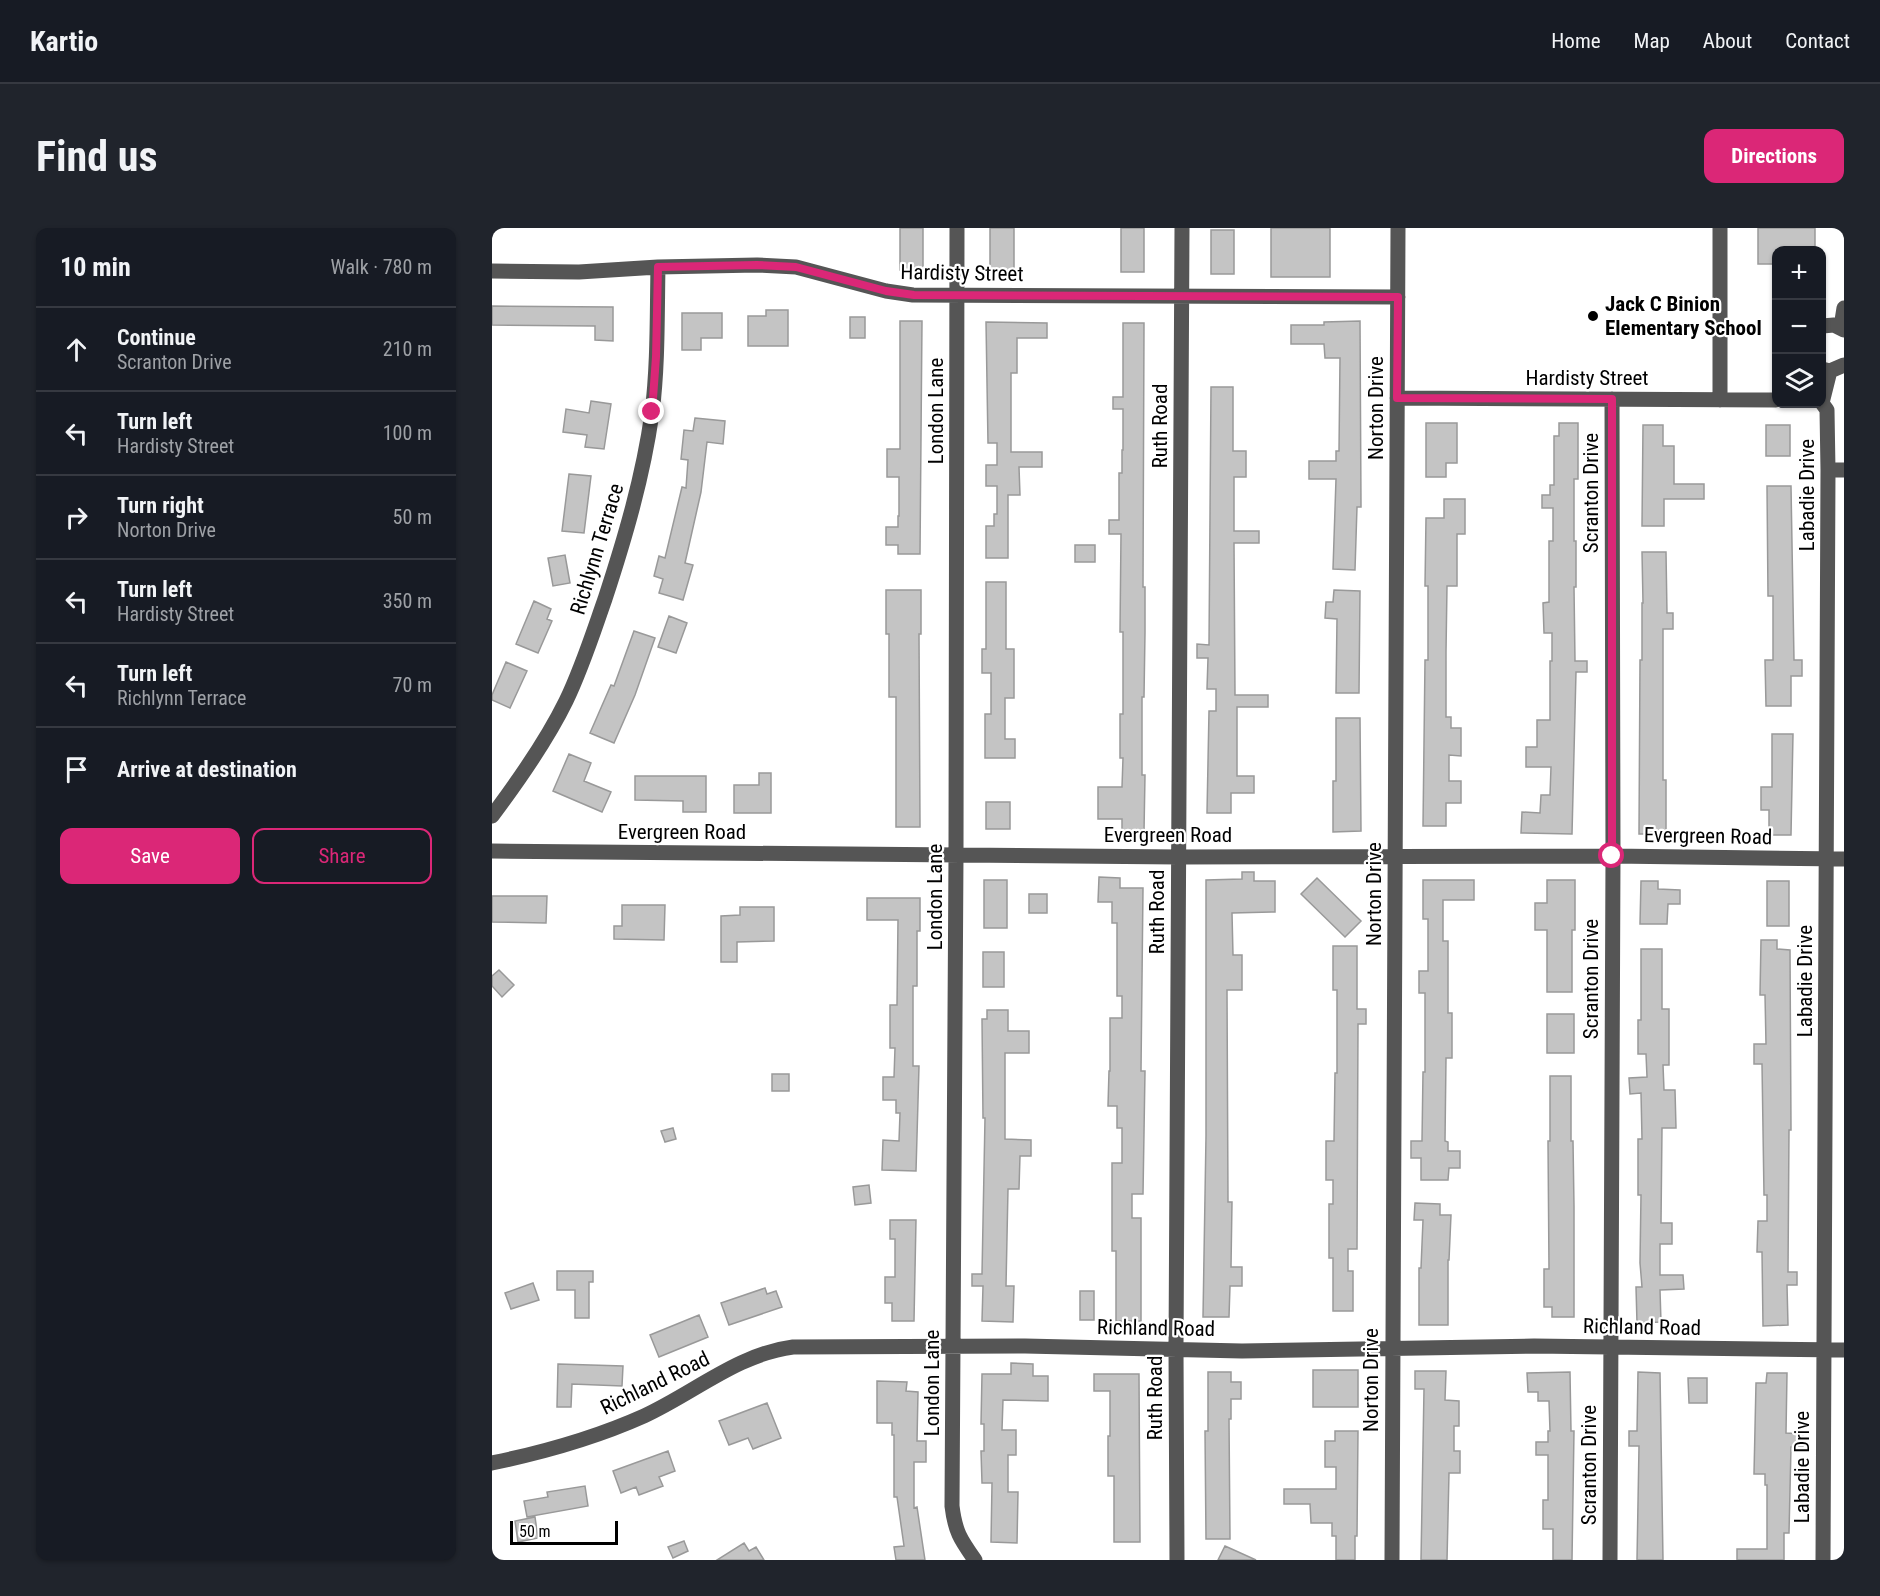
<!DOCTYPE html>
<meta charset="utf-8">
<style>
body{margin:0;font-family:"Roboto Condensed",sans-serif;background:#20242c;color:#f1f3f6}
.controls{position:absolute;right:18px;top:18px;display:grid;overflow:hidden;border-radius:12px;box-shadow:0 2px 4px #0004}
.controls button{width:54px;height:54px;display:grid;place-items:center;padding:0;border:0;border-bottom:2px solid #363941;background:#171b24;color:#f1f3f6;font:30px sans-serif}
.scale{position:absolute;left:18px;bottom:15px;width:108px;box-sizing:border-box;padding-left:6px;border:3px solid #000;border-top:0;font-size:16px;line-height:21px;white-space:nowrap;color:#000;-webkit-text-stroke:4px #fff;paint-order:stroke}
.stop{position:absolute;width:18px;height:18px;margin:-14px;border:4px solid #db2777;border-radius:50%;background:#fff}
.stop.end{background:#db2777;border-color:#fff;box-shadow:0 2px 6px #0008}
.list{margin:0;padding:0;list-style:none}
h2{display:flex;justify-content:space-between;align-items:center;height:78px;margin:0;padding:0 24px;font-size:26px}
h2 small{font-size:20px;font-weight:400;color:#9ea1a6}
.list li{display:grid;grid-template-columns:39px 1fr auto;gap:18px;align-items:center;box-sizing:border-box;height:84px;padding:0 24px;border-top:2px solid #363941}
.list b{display:block;font-size:22px;white-space:nowrap}
.list p{margin:0;font-size:20px;white-space:nowrap;color:#9ea1a6}
.list em{font-size:20px;font-style:normal;color:#9ea1a6}
.actions{display:flex;gap:12px;padding:18px 24px}
.actions a{flex:1;padding:14px 0;border:2px solid #db2777;border-radius:12px;text-align:center;font-size:21px;color:#db2777}
.actions .main{background:#db2777;color:#fff}
.icon{flex:none;width:33px;height:33px;fill:none;stroke:currentColor;stroke-width:2;stroke-linecap:round;stroke-linejoin:round}
.map{position:relative;flex:none;width:1352px;height:1332px;overflow:hidden;border-radius:12px}
header{display:flex;align-items:center;gap:36px;box-sizing:border-box;height:84px;padding:0 30px;background:#171b24;border-bottom:2px solid #363941}
header strong{font-size:28px}
nav{display:flex;gap:33px;margin-inline-start:auto;font-size:21px}
.intro{display:flex;align-items:center;justify-content:space-between;box-sizing:border-box;height:144px;padding:0 36px}
h1{margin:0;font-size:42px}
.button{padding:15px 27px;border-radius:12px;background:#db2777;color:#fff;font-size:21px;font-weight:700}
main{display:flex;gap:36px;padding:0 36px}
aside{flex:1;background:#171b24;border-radius:12px;box-shadow:0 2px 4px #0004}
.map>svg:first-child{display:block}
</style>
<header>
<strong>Kartio</strong>
<nav><a>Home</a><a>Map</a><a>About</a><a>Contact</a></nav>
</header>
<div class="intro"><h1>Find us</h1><a class="button">Directions</a></div>
<main>
<aside>
<h2>10 min<small>Walk · 780 m</small></h2>
<ul class="list">
<li><svg class="icon" aria-label="ahead" viewBox="0 0 24 24"><path d="M12 20V5M6 11l6-6 6 6"/></svg><div><b>Continue</b><p>Scranton Drive</p></div><em>210 m</em></li>
<li><svg class="icon" aria-label="left" viewBox="0 0 24 24"><path d="M17 20v-9H6M10 6l-5 5 5 5"/></svg><div><b>Turn left</b><p>Hardisty Street</p></div><em>100 m</em></li>
<li><svg class="icon" aria-label="right" viewBox="0 0 24 24"><path d="M7 20v-9h11M14 6l5 5-5 5"/></svg><div><b>Turn right</b><p>Norton Drive</p></div><em>50 m</em></li>
<li><svg class="icon" aria-label="left" viewBox="0 0 24 24"><path d="M17 20v-9H6M10 6l-5 5 5 5"/></svg><div><b>Turn left</b><p>Hardisty Street</p></div><em>350 m</em></li>
<li><svg class="icon" aria-label="left" viewBox="0 0 24 24"><path d="M17 20v-9H6M10 6l-5 5 5 5"/></svg><div><b>Turn left</b><p>Richlynn Terrace</p></div><em>70 m</em></li>
<li><svg class="icon" aria-label="arrive" viewBox="0 0 24 24"><path d="M6 21V4h12l-3 4 3 4H6"/></svg><div><b>Arrive at destination</b></div></li>
</ul>
<div class="actions"><a class="main">Save</a><a>Share</a></div>
</aside>
<div class="map">
<svg width="1352" height="1332" viewBox="0 0 1352 1332">
<rect width="100%" height="100%" fill="#fff"/>
<path fill="#c4c4c4" stroke="#999" stroke-width="1.5" d="M 408,0 L 431,0 L 431,42 L 408,42 Z
M 498,0 L 522,0 L 522,42 L 498,42 Z
M 629,0 L 652,0 L 652,44 L 629,44 Z
M 779,0 L 838,0 L 838,49 L 779,49 Z
M 1266,0 L 1323,0 L 1323,22 L 1284,22 L 1284,36 L 1266,36 Z
M 719,2 L 742,2 L 742,46 L 719,46 Z
M 0,78 L 121,79 L 121,113 L 103,112 L 103,98 L 0,97 Z
M 274,82 L 296,82 L 296,118 L 256,118 L 256,88 L 274,88 Z
M 190,85 L 230,85 L 230,110 L 209,110 L 209,122 L 190,122 Z
M 358,89 L 373,89 L 373,110 L 358,110 Z
M 408,93 L 430,93 L 428,326 L 406,326 L 406,317 L 394,317 L 394,299 L 406,299 L 406,288 L 407,288 L 407,249 L 395,249 L 395,221 L 408,221 Z
M 868,93 L 869,279 L 865,279 L 863,342 L 841,341 L 844,251 L 817,251 L 817,233 L 844,233 L 844,223 L 847,223 L 848,130 L 833,130 L 832,116 L 799,116 L 799,97 L 832,97 L 832,94 Z
M 494,94 L 555,95 L 555,110 L 525,110 L 525,145 L 519,145 L 519,224 L 550,224 L 550,239 L 527,239 L 528,267 L 516,267 L 516,330 L 494,330 L 494,298 L 502,298 L 502,286 L 505,286 L 505,258 L 494,258 L 494,237 L 505,237 L 505,215 L 496,215 Z
M 631,95 L 652,95 L 651,359 L 653,359 L 653,404 L 652,469 L 650,469 L 650,547 L 653,547 L 652,604 L 630,603 L 630,591 L 606,591 L 606,559 L 630,559 L 631,530 L 628,530 L 628,486 L 631,486 L 631,404 L 628,404 L 629,306 L 617,306 L 617,292 L 627,292 L 627,245 L 630,245 L 630,222 L 631,222 L 631,181 L 621,181 L 621,169 L 631,169 Z
M 719,159 L 741,159 L 741,223 L 754,223 L 754,249 L 742,249 L 742,303 L 767,303 L 767,315 L 742,315 L 743,467 L 776,467 L 776,479 L 745,479 L 745,548 L 762,548 L 762,565 L 739,565 L 739,585 L 715,585 L 717,483 L 724,483 L 724,461 L 715,461 L 716,430 L 705,430 L 705,416 L 717,417 Z
M 99,173 L 119,176 L 112,221 L 93,219 L 95,207 L 71,204 L 74,181 L 97,185 Z
M 203,190 L 233,193 L 231,216 L 215,214 L 209,264 L 193,335 L 201,337 L 191,372 L 167,365 L 171,351 L 162,348 L 167,328 L 173,330 L 190,259 L 194,260 L 196,232 L 189,231 L 192,202 L 201,203 Z
M 934,195 L 965,195 L 965,235 L 954,235 L 954,249 L 934,249 Z
M 1067,195 L 1086,195 L 1086,251 L 1082,251 L 1082,313 L 1084,313 L 1084,359 L 1082,359 L 1083,433 L 1095,433 L 1095,444 L 1084,444 L 1080,606 L 1029,605 L 1030,584 L 1048,585 L 1049,567 L 1058,567 L 1059,539 L 1034,539 L 1034,519 L 1045,519 L 1045,492 L 1058,492 L 1058,433 L 1060,433 L 1060,405 L 1052,405 L 1051,375 L 1057,374 L 1057,313 L 1061,313 L 1061,280 L 1050,280 L 1050,267 L 1058,267 L 1058,257 L 1062,257 L 1062,208 L 1067,208 Z
M 1151,197 L 1171,197 L 1171,218 L 1182,218 L 1182,256 L 1212,256 L 1212,271 L 1172,271 L 1172,298 L 1150,298 Z
M 1274,197 L 1298,197 L 1298,228 L 1274,228 Z
M 77,246 L 99,248 L 92,305 L 70,303 Z
M 1275,258 L 1299,258 L 1302,432 L 1310,432 L 1310,448 L 1299,448 L 1299,478 L 1274,478 L 1273,432 L 1281,432 L 1281,368 L 1276,368 Z
M 952,271 L 973,271 L 973,306 L 965,306 L 965,358 L 955,358 L 954,424 L 954,489 L 959,489 L 959,500 L 969,500 L 969,528 L 957,527 L 957,553 L 969,553 L 969,575 L 954,575 L 954,598 L 931,598 L 933,432 L 936,432 L 936,358 L 933,358 L 934,290 L 952,290 Z
M 583,317 L 603,317 L 603,334 L 583,334 Z
M 1150,324 L 1174,324 L 1175,385 L 1181,385 L 1181,401 L 1171,401 L 1171,552 L 1174,552 L 1174,606 L 1147,606 L 1148,432 L 1150,432 L 1150,375 L 1151,375 Z
M 73,327 L 78,355 L 61,358 L 56,330 Z
M 494,354 L 514,354 L 514,421 L 522,421 L 522,470 L 513,470 L 513,511 L 523,511 L 523,530 L 493,530 L 493,486 L 499,486 L 499,445 L 490,445 L 490,421 L 494,421 Z
M 394,362 L 429,362 L 429,406 L 427,406 L 428,599 L 404,599 L 404,469 L 397,469 L 397,406 L 394,406 Z
M 842,362 L 868,363 L 867,465 L 844,465 L 845,391 L 833,390 L 834,374 L 841,374 Z
M 42,373 L 59,381 L 55,391 L 60,393 L 46,425 L 24,416 Z
M 177,388 L 195,395 L 184,425 L 166,419 Z
M 142,403 L 163,410 L 143,467 L 122,515 L 98,505 L 119,457 L 122,458 Z
M 14,434 L 35,443 L 18,480 L 0,472 L 0,467 Z
M 844,490 L 868,490 L 869,603 L 841,604 L 841,553 L 844,553 Z
M 1280,506 L 1301,506 L 1299,607 L 1277,607 L 1277,582 L 1269,582 L 1269,559 L 1280,559 Z
M 77,526 L 99,535 L 92,553 L 119,564 L 110,584 L 61,563 Z
M 267,545 L 279,545 L 279,585 L 242,585 L 242,557 L 267,557 Z
M 143,548 L 214,548 L 214,584 L 191,584 L 191,573 L 143,572 Z
M 494,574 L 518,574 L 518,601 L 494,601 Z
M 750,644 L 762,644 L 762,653 L 783,653 L 783,684 L 740,685 L 741,727 L 750,727 L 750,762 L 735,762 L 736,974 L 740,974 L 739,1039 L 750,1039 L 750,1058 L 738,1058 L 737,1089 L 711,1089 L 714,908 L 714,652 L 750,651 Z
M 607,649 L 628,650 L 628,660 L 651,660 L 649,843 L 653,843 L 651,966 L 640,966 L 640,990 L 649,990 L 649,1093 L 624,1093 L 624,1023 L 620,1023 L 620,935 L 630,935 L 630,900 L 625,900 L 625,878 L 616,878 L 617,843 L 618,843 L 618,790 L 630,790 L 630,768 L 625,768 L 625,695 L 620,695 L 620,674 L 606,674 Z
M 825,650 L 869,693 L 853,709 L 809,666 Z
M 492,652 L 515,652 L 515,700 L 492,700 Z
M 931,652 L 982,652 L 982,672 L 951,672 L 951,713 L 956,713 L 956,785 L 960,785 L 960,830 L 954,830 L 953,913 L 956,914 L 956,923 L 968,923 L 968,940 L 957,940 L 956,952 L 929,952 L 929,930 L 919,930 L 919,913 L 930,913 L 931,844 L 933,844 L 933,765 L 927,765 L 927,743 L 936,743 L 936,691 L 931,691 Z
M 1055,652 L 1083,652 L 1083,702 L 1080,702 L 1080,764 L 1055,764 L 1055,702 L 1043,702 L 1043,675 L 1055,675 Z
M 1149,653 L 1166,653 L 1166,661 L 1188,662 L 1188,676 L 1176,676 L 1175,696 L 1148,696 Z
M 1275,653 L 1297,653 L 1297,698 L 1275,698 Z
M 537,666 L 555,666 L 555,685 L 537,685 Z
M 0,668 L 55,668 L 54,695 L 0,694 Z
M 375,670 L 428,670 L 428,703 L 425,703 L 425,758 L 421,758 L 421,838 L 427,838 L 424,943 L 390,942 L 391,912 L 407,913 L 408,885 L 404,885 L 404,872 L 391,872 L 391,849 L 402,849 L 403,820 L 398,820 L 398,777 L 405,777 L 406,692 L 375,692 Z
M 130,677 L 173,677 L 172,712 L 122,711 L 122,698 L 130,698 Z
M 248,679 L 282,679 L 282,713 L 245,714 L 245,734 L 229,734 L 229,688 L 248,687 Z
M 1269,712 L 1285,712 L 1285,721 L 1298,722 L 1299,902 L 1297,902 L 1296,1044 L 1305,1044 L 1305,1057 L 1295,1057 L 1296,1097 L 1271,1098 L 1270,1024 L 1265,1024 L 1266,993 L 1275,993 L 1275,967 L 1272,967 L 1270,836 L 1262,836 L 1262,816 L 1274,816 L 1273,767 L 1268,767 Z
M 841,718 L 865,718 L 865,781 L 874,781 L 874,796 L 866,796 L 865,1021 L 856,1021 L 856,1043 L 861,1043 L 861,1083 L 841,1083 L 841,1030 L 837,1030 L 837,976 L 841,976 L 841,952 L 834,952 L 834,913 L 842,913 L 843,845 L 845,845 L 845,762 L 841,762 Z
M 1149,721 L 1170,721 L 1170,781 L 1177,781 L 1177,837 L 1171,837 L 1172,862 L 1183,862 L 1184,900 L 1170,900 L 1169,995 L 1180,995 L 1180,1016 L 1168,1016 L 1168,1047 L 1191,1047 L 1192,1061 L 1168,1062 L 1169,1094 L 1145,1095 L 1144,1059 L 1150,1059 L 1148,1035 L 1149,967 L 1146,967 L 1146,911 L 1150,911 L 1149,865 L 1138,866 L 1137,850 L 1155,849 L 1154,826 L 1146,826 L 1146,792 L 1149,792 Z
M 491,724 L 512,724 L 512,759 L 491,759 Z
M 7,742 L 22,757 L 10,769 L 0,758 L 0,748 Z
M 495,782 L 516,782 L 516,803 L 537,803 L 537,825 L 513,825 L 513,911 L 539,912 L 539,928 L 528,928 L 527,961 L 516,961 L 514,1058 L 522,1058 L 521,1094 L 490,1093 L 491,1058 L 480,1058 L 480,1046 L 490,1046 L 493,890 L 491,890 L 490,791 L 495,791 Z
M 1055,786 L 1082,786 L 1082,825 L 1055,825 Z
M 280,846 L 297,846 L 297,863 L 280,863 Z
M 1058,848 L 1079,848 L 1079,913 L 1081,913 L 1082,978 L 1082,1089 L 1060,1089 L 1060,1079 L 1052,1079 L 1052,1041 L 1057,1041 L 1056,913 L 1058,913 Z
M 181,900 L 184,911 L 173,914 L 169,903 Z
M 377,957 L 379,975 L 363,977 L 361,959 Z
M 923,975 L 948,976 L 948,987 L 959,987 L 957,1032 L 956,1032 L 956,1097 L 927,1097 L 927,1040 L 929,1040 L 931,992 L 922,992 Z
M 398,992 L 424,992 L 422,1093 L 400,1093 L 400,1075 L 393,1075 L 393,1049 L 403,1049 L 403,1011 L 398,1011 Z
M 65,1043 L 101,1043 L 101,1054 L 97,1054 L 97,1090 L 83,1090 L 83,1062 L 65,1062 Z
M 41,1055 L 47,1072 L 19,1081 L 13,1065 Z
M 273,1060 L 275,1066 L 284,1063 L 290,1079 L 237,1097 L 229,1075 Z
M 588,1063 L 602,1063 L 602,1092 L 588,1092 Z
M 207,1087 L 216,1109 L 167,1129 L 158,1107 Z
M 519,1135 L 541,1136 L 541,1148 L 556,1148 L 556,1173 L 511,1172 L 510,1202 L 524,1202 L 524,1227 L 516,1227 L 516,1264 L 526,1264 L 525,1315 L 499,1314 L 500,1255 L 490,1255 L 489,1223 L 492,1223 L 492,1196 L 489,1196 L 490,1146 L 519,1146 Z
M 66,1136 L 131,1138 L 130,1158 L 80,1156 L 79,1179 L 65,1179 Z
M 821,1142 L 866,1142 L 866,1179 L 821,1179 Z
M 923,1143 L 954,1143 L 953,1172 L 967,1173 L 967,1198 L 962,1198 L 962,1223 L 968,1223 L 968,1245 L 957,1245 L 955,1332 L 929,1332 L 932,1161 L 923,1161 Z
M 716,1144 L 739,1144 L 739,1154 L 749,1154 L 749,1171 L 739,1171 L 739,1191 L 737,1191 L 738,1311 L 714,1311 L 713,1203 L 716,1203 Z
M 1078,1144 L 1079,1203 L 1082,1203 L 1080,1332 L 1061,1332 L 1061,1301 L 1051,1301 L 1051,1272 L 1056,1272 L 1056,1227 L 1044,1227 L 1044,1214 L 1056,1214 L 1056,1203 L 1058,1203 L 1057,1173 L 1046,1173 L 1046,1164 L 1036,1164 L 1035,1145 Z
M 1146,1144 L 1168,1145 L 1171,1332 L 1145,1332 L 1147,1218 L 1137,1218 L 1137,1203 L 1145,1203 Z
M 1275,1145 L 1295,1145 L 1294,1205 L 1311,1206 L 1311,1219 L 1299,1219 L 1297,1305 L 1292,1305 L 1292,1332 L 1245,1332 L 1245,1321 L 1275,1321 L 1275,1257 L 1273,1257 L 1273,1246 L 1262,1246 L 1264,1155 L 1274,1155 Z
M 602,1146 L 647,1146 L 648,1314 L 622,1314 L 622,1248 L 616,1248 L 616,1208 L 618,1208 L 618,1163 L 602,1163 Z
M 1196,1150 L 1215,1150 L 1215,1175 L 1197,1175 Z
M 385,1153 L 415,1154 L 414,1163 L 426,1164 L 425,1213 L 434,1213 L 434,1234 L 422,1234 L 422,1280 L 425,1279 L 433,1332 L 404,1332 L 402,1319 L 412,1318 L 405,1269 L 402,1269 L 402,1207 L 400,1207 L 400,1195 L 385,1195 Z
M 275,1175 L 289,1210 L 261,1221 L 256,1210 L 237,1217 L 227,1193 Z
M 843,1203 L 866,1203 L 865,1308 L 863,1308 L 863,1332 L 844,1332 L 844,1308 L 840,1308 L 840,1295 L 819,1295 L 818,1276 L 792,1276 L 792,1261 L 844,1261 L 844,1239 L 833,1239 L 833,1213 L 843,1213 Z
M 176,1223 L 183,1243 L 167,1249 L 171,1258 L 147,1267 L 144,1259 L 129,1265 L 121,1243 Z
M 93,1258 L 96,1278 L 35,1289 L 32,1273 L 56,1269 L 55,1264 Z
M 43,1289 L 46,1310 L 26,1314 L 23,1293 Z
M 192,1313 L 196,1323 L 181,1330 L 176,1319 Z
M 252,1315 L 257,1323 L 264,1319 L 272,1332 L 225,1332 Z
M 733,1318 L 764,1332 L 726,1332 Z"/>
<g fill="none" stroke-linecap="round" stroke-linejoin="round">
<path stroke="#555" stroke-width="15" d="M 465,0 L 464,627 L 460,1278 C 463,1303 468,1311 483,1332
M 1228,0 L 1228,172
M 0,43 L 87,44 L 166,39 L 265,37 L 304,39 L 394,63 L 421,67 L 906,69
M 1330,98 L 1342,97 L 1352,102
M 1349,99 L 1352,80
M 1330,141 L 1338,143 L 1352,137
M 905,170 L 1284,172
M 1330,175 L 1335,182 L 1336,242 L 1331,1332
M 1330,175 L 1338,143
M 1336,242 L 1352,242
M 0,588 C 27,552 54,514 74,473 C 90,440 101,405 113,371 C 133,310 151,249 160,185 C 166,137 165,88 166,39
M 0,623 L 687,629 L 1121,628 L 1352,631
M 0,1235 C 53,1224 103,1210 152,1188 C 202,1165 246,1126 301,1119 L 533,1118 L 750,1123 L 1042,1118 L 1352,1122
M 685,1332 L 684,1121 L 690,0
M 900,1332 L 906,0
M 1118,1332 L 1121,628 L 1120,171"/>
</g>
<g fill="none" stroke-linecap="round" stroke-linejoin="round">
<path stroke="#db2777" stroke-width="8" d="M 160,184 L 164,129 L 166,39 L 265,37 L 304,39 L 394,63 L 422,67 L 906,69 L 905,170 L 1120,171 L 1120,628"/>
</g>
<circle fill="#000" stroke="#fff" stroke-width="2" cx="1101" cy="88" r="6"/>
<g text-anchor="middle" stroke-width="4.5" stroke-linejoin="round" paint-order="stroke">
<g font-size="21" fill="#000" stroke="#fff">
<text transform="translate(470 45) rotate(1)" y="7">Hardisty Street</text>
<text x="1095" y="157">Hardisty Street</text>
<text transform="translate(884 180) rotate(-90)" y="7">Norton Drive</text>
<text transform="translate(444 183) rotate(-90)" y="7">London Lane</text>
<text transform="translate(668 198) rotate(-90)" y="7">Ruth Road</text>
<text transform="translate(1099 265) rotate(-90)" y="7">Scranton Drive</text>
<text transform="translate(1315 267) rotate(-90)" y="7">Labadie Drive</text>
<text transform="translate(105 321) rotate(-73)" y="7">Richlynn Terrace</text>
<text x="190" y="611">Evergreen Road</text>
<text x="676" y="614">Evergreen Road</text>
<text transform="translate(1216 608) rotate(1)" y="7">Evergreen Road</text>
<text transform="translate(882 666) rotate(-90)" y="7">Norton Drive</text>
<text transform="translate(443 669) rotate(-90)" y="7">London Lane</text>
<text transform="translate(665 684) rotate(-90)" y="7">Ruth Road</text>
<text transform="translate(1099 751) rotate(-90)" y="7">Scranton Drive</text>
<text transform="translate(1313 753) rotate(-90)" y="7">Labadie Drive</text>
<text transform="translate(1150 1099) rotate(1)" y="7">Richland Road</text>
<text transform="translate(664 1100) rotate(1)" y="7">Richland Road</text>
<text transform="translate(879 1152) rotate(-90)" y="7">Norton Drive</text>
<text transform="translate(163 1155) rotate(-26)" y="7">Richland Road</text>
<text transform="translate(440 1155) rotate(-90)" y="7">London Lane</text>
<text transform="translate(663 1170) rotate(-90)" y="7">Ruth Road</text>
<text transform="translate(1097 1237) rotate(-90)" y="7">Scranton Drive</text>
<text transform="translate(1310 1239) rotate(-90)" y="7">Labadie Drive</text>
</g>
<g font-size="21" font-weight="bold" fill="#000" stroke="#fff" text-anchor="start">
<text x="1113" y="83">Jack C Binion<tspan x="1113" dy="24">Elementary School</tspan></text>
</g>
</g>
</svg>
<div class="controls">
<button>+</button>
<button>−</button>
<button><svg class="icon" aria-label="layers" viewBox="0 0 24 24"><path d="M12 4l9 5-9 5-9-5zM3 14l9 5 9-5"/></svg></button>
</div>
<div class="scale">50 m</div>
<div class="stop" style="left:1120px;top:628px"></div>
<div class="stop end" style="left:160px;top:184px"></div>
</div>
</main>
